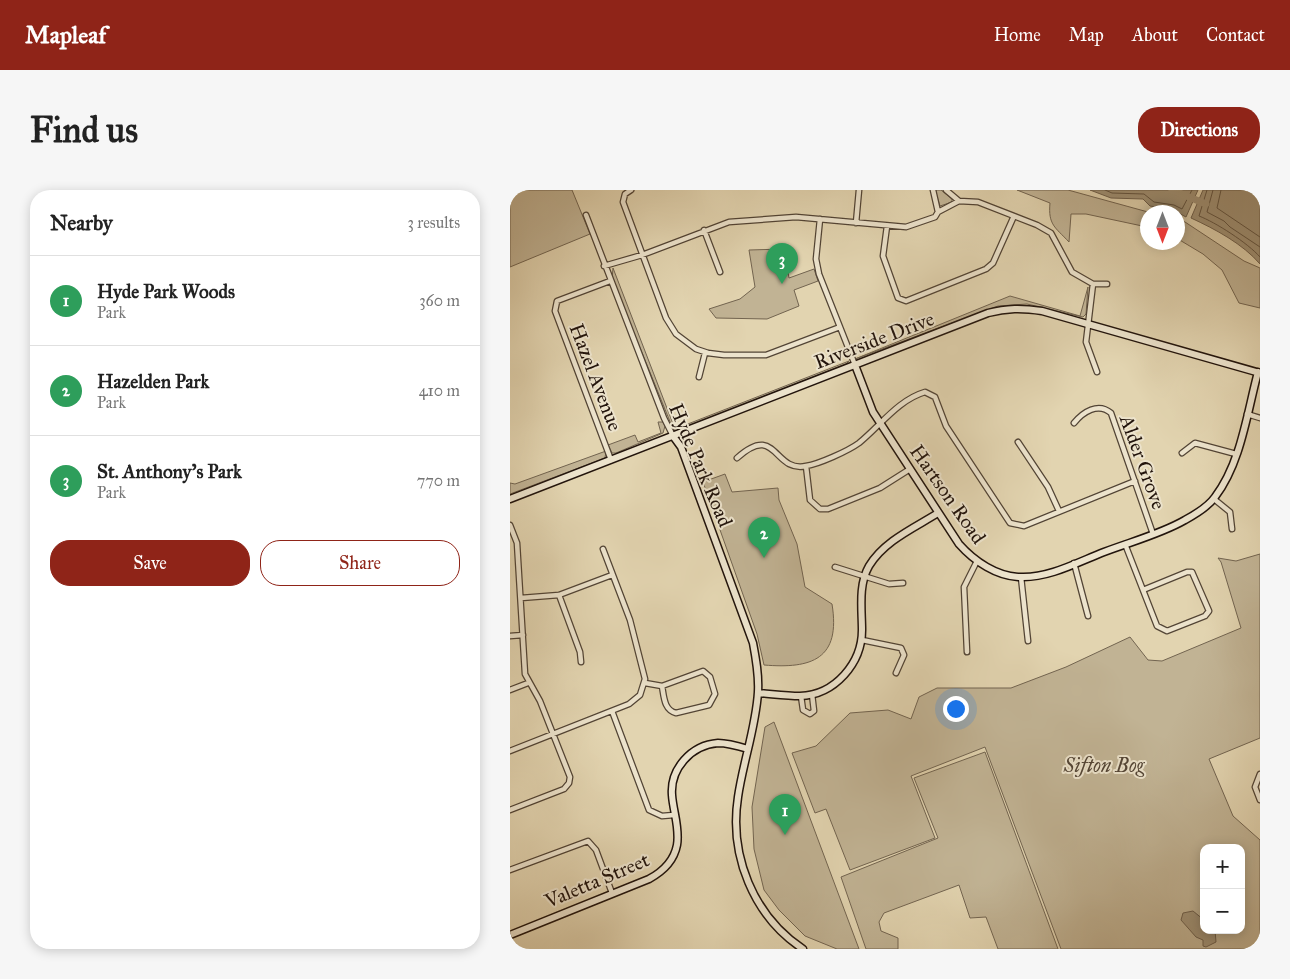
<!DOCTYPE html>
<meta charset="utf-8">
<style>
body{margin:0;font-family:"IM FELL Great Primer",serif;background:#f6f6f6;color:#222}
.controls{position:absolute;right:15px;bottom:15px;display:grid;overflow:hidden;border-radius:10px;box-shadow:0 2px 12px #0003}
.controls button{width:45px;height:45px;display:grid;place-items:center;padding:0;border:0;border-bottom:1px solid #e0e0e0;background:#fff;color:#222;font:25px sans-serif}
.compass{position:absolute;left:630px;top:15px;width:45px;height:45px;border-radius:50%;background:#fff;box-shadow:0 2px 12px #0003;rotate:180deg}
.you{position:absolute;left:445px;top:518px;width:18px;height:18px;margin:-12px;border:4px solid #fff;border-radius:50%;background:#1a73e8;box-shadow:0 0 0 8px #1a73e833}
.badge{display:grid;place-items:center;width:32px;height:32px;border-radius:50%;background:#8f2418;color:#fff;font-size:16px;font-weight:700}
.pin{position:absolute;translate:-50% -41px;filter:drop-shadow(0 1px 2px #0008)}
.pin::after{content:'';position:absolute;top:26px;width:18px;height:15px;background:inherit;clip-path:polygon(0 0,100% 0,50% 100%)}
.list{margin:0;padding:0;list-style:none}
h2{display:flex;justify-content:space-between;align-items:center;height:65px;margin:0;padding:0 20px;font-size:21px}
h2 small{font-size:16px;font-weight:400;color:#767676}
.list li{display:grid;grid-template-columns:32px 1fr auto;gap:15px;align-items:center;box-sizing:border-box;height:90px;padding:0 20px;border-top:1px solid #e0e0e0}
.list b{display:block;font-size:19px;white-space:nowrap}
.list p{margin:0;font-size:16px;white-space:nowrap;color:#767676}
.list em{font-size:16px;font-style:normal;color:#767676}
.actions{display:flex;gap:10px;padding:15px 20px}
.actions a{flex:1;padding:11px 0;border:1px solid #8f2418;border-radius:20px;text-align:center;font-size:18px;color:#8f2418}
.actions .main{background:#8f2418;color:#fff}
.map{position:relative;flex:none;width:750px;height:759px;overflow:hidden;border-radius:20px}
header{display:flex;align-items:center;gap:30px;box-sizing:border-box;height:70px;padding:0 25px;background:#8f2418;color:#fff}
header strong{font-size:24px}
nav{display:flex;gap:28px;margin-inline-start:auto;font-size:18px}
.intro{display:flex;align-items:center;justify-content:space-between;box-sizing:border-box;height:120px;padding:0 30px}
h1{margin:0;font-size:35px}
.button{padding:12px 22px;border-radius:20px;background:#8f2418;color:#fff;font-size:18px;font-weight:700}
main{display:flex;gap:30px;padding:0 30px}
aside{flex:1;background:#fff;border-radius:20px;box-shadow:0 2px 12px #0003}
.map>svg:first-child{display:block}
</style>
<header>
<strong>Mapleaf</strong>
<nav><a>Home</a><a>Map</a><a>About</a><a>Contact</a></nav>
</header>
<div class="intro"><h1>Find us</h1><a class="button">Directions</a></div>
<main>
<aside>
<h2>Nearby<small>3 results</small></h2>
<ul class="list">
<li><span class="badge" style="background:#2e9e5b">1</span><div><b>Hyde Park Woods</b><p>Park</p></div><em>360 m</em></li>
<li><span class="badge" style="background:#2e9e5b">2</span><div><b>Hazelden Park</b><p>Park</p></div><em>410 m</em></li>
<li><span class="badge" style="background:#2e9e5b">3</span><div><b>St. Anthony's Park</b><p>Park</p></div><em>770 m</em></li>
</ul>
<div class="actions"><a class="main">Save</a><a>Share</a></div>
</aside>
<div class="map">
<svg width="750" height="759" viewBox="0 0 750 759">
<rect width="100%" height="100%" fill="#e2d4b0"/>
<filter id="stains"><feTurbulence type="fractalNoise" baseFrequency=".004" numOctaves="4"/><feColorMatrix values="0 0 0 0 .2 0 0 0 0 .09 0 0 0 0 .02 0 0 0 .5 -.17"/></filter>
<radialGradient id="worn" r=".72"><stop offset=".6" stop-color="#630" stop-opacity="0"/><stop offset="1" stop-color="#630" stop-opacity=".3"/></radialGradient>
<path fill="#c1b394" stroke="#726450" fill-rule="evenodd" d="M 0,0 L 62,0 L 80,44 L 0,77 Z
M 425,0 L 431,0 L 442,9 L 442,12 L 430,16 Z
M 507,0 L 558,0 L 638,22 L 637,37 L 576,24 L 561,24 L 559,52 C 545,37 538,35 540,13 Z
M 668,30 L 675,32 L 734,71 L 750,78 L 750,118 L 729,113 L 712,80 L 693,64 L 668,49 Z
M 274,59 L 279,88 L 304,79 L 308,91 L 284,100 L 289,116 L 257,129 L 206,128 L 199,119 L 230,109 L 245,97 L 239,60 Z
M 103,78 L 165,239 L 339,171 L 336,174 L 166,241 L 163,239 L 102,89 Z
M 578,97 L 576,124 L 573,127 L 517,114 L 488,116 L 345,169 L 500,106 L 570,126 Z
M 148,232 L 153,232 L 155,236 L 153,243 L 106,263 L 102,263 L 98,255 L 125,245 L 128,252 L 151,243 Z
M 96,261 L 95,268 L 0,304 L 0,293 L 5,294 Z
M 215,284 L 222,302 L 268,298 L 269,310 L 287,354 L 295,397 L 322,414 C 331,469 302,479 254,475 L 247,444 L 193,292 Z
M 750,364 L 750,548 L 699,569 L 723,626 L 750,650 L 750,759 L 551,759 L 475,557 L 401,586 L 425,648 L 340,680 L 316,619 L 305,623 L 282,563 L 306,556 L 340,523 L 378,520 L 401,529 L 409,507 L 427,498 L 501,498 L 556,477 L 620,447 L 638,470 L 652,471 L 731,438 L 711,372 L 708,368 L 726,371 ZM 694,658 L 731,658 L 731,740 L 694,740 Z
M 264,532 L 349,759 L 327,759 L 295,746 L 269,720 L 254,700 L 244,659 L 242,617 L 255,537 Z
M 475,562 L 548,759 L 488,759 L 476,727 L 460,728 L 449,695 L 374,723 L 369,732 L 371,741 L 388,748 L 388,759 L 356,759 L 331,687 L 428,648 L 404,588 Z"/>
<path fill="#a19378" stroke="#6e604d" d="M 580,0 L 688,0 L 676,27 L 663,20 L 640,16 L 633,9 L 601,8 Z
M 693,0 L 736,0 L 750,7 L 750,74 C 733,54 705,39 681,28 Z
M 683,721 L 694,730 L 694,740 L 705,740 L 706,752 L 696,757 L 693,756 L 693,750 L 686,747 L 671,730 L 673,723 Z"/>
<g fill="none" stroke-linecap="round" stroke-linejoin="round">
<path stroke="#625442" stroke-width="1" d="M 595,0 L 602,3 L 634,4 L 644,12 L 664,15 L 672,19 L 682,0
M 697,0 L 689,26 C 705,32 738,53 750,67
M 703,0 L 697,22 L 714,31 L 720,37 L 750,57
M 711,0 L 707,18 L 750,47"/>
<path stroke="#a19378" stroke-width="7" d="M 662,0 L 696,14"/>
<g stroke="#524435" stroke-width="7">
<path id="street" d="M 121,0 L 115,4 L 113,12 L 156,128 L 166,144 L 186,159 L 198,163 L 214,165 L 256,165 L 330,137
M 423,0 L 428,22
M 436,0 L 449,11
M 76,25 L 154,228 L 163,246
M 310,29 L 306,69 L 309,84 L 345,175
M 346,33 L 349,0
M 377,36 L 373,66 L 388,108 L 396,111 L 476,79 L 483,73 L 504,26
M 194,40 L 210,82
M 94,76 L 132,65 L 219,32 L 286,27 L 396,37 L 425,27 L 428,22 L 449,11 L 468,12 L 527,35 L 541,43 L 562,82 L 583,94 L 576,152 L 587,182
M 100,91 L 47,111 L 45,121 L 101,270
M 583,94 L 597,94
M 189,187 L 195,163
M 737,224 L 750,228
M 564,233 C 573,222 588,212 601,223 L 643,344
M 508,252 L 538,297 L 549,321
M 672,263 L 685,253 L 726,264
M 227,268 C 267,232 263,283 296,276 C 309,274 338,261 349,253 C 370,236 388,210 415,202 L 425,207 L 436,236 L 500,333 L 514,336 L 625,291
M 296,276 L 300,310 L 310,319 L 318,319 L 370,298 L 400,279
M 704,309 L 720,322 L 722,339
M 0,335 L 7,353 L 15,484 L 30,511 L 60,587 L 59,593 L 54,599 L 0,620
M 615,354 L 647,436 L 657,441 L 695,426 L 699,421 L 682,382 L 677,382 L 633,400
M 564,373 L 578,426
M 325,377 L 379,394 L 393,393
M 511,387 L 518,451
M 49,405 L 70,462 L 71,472
M 11,408 L 49,405 L 102,385
M 0,446 L 13,445
M 352,450 L 391,458 L 394,465 L 386,483
M 457,462 L 454,397 L 467,371
M 135,493 L 152,496 L 193,481 L 200,487 L 205,504 L 199,515 L 166,523 C 154,520 154,507 152,496
M 0,500 L 18,493
M 291,506 L 293,520 L 300,524 L 304,521 L 302,504
M 102,521 L 139,620 L 152,626 L 164,625
M 0,561 L 119,514 L 130,505 L 135,489 L 120,430 L 93,359
M 750,584 L 745,597 L 750,610
M 0,680 L 78,651 L 86,660 L 102,703"/>
</g>
<g stroke="#22140c" stroke-width="9">
<path id="secondary" d="M 345,175 L 363,222 L 449,354 C 464,371 487,387 511,387 C 539,388 568,372 594,362 C 620,352 651,344 675,330 C 686,324 698,317 705,307 C 731,273 737,223 748,182
M 163,246 L 171,257 L 243,453 C 246,469 249,485 248,502 C 246,537 233,572 228,607 C 219,665 243,726 293,759
M 0,309 L 478,123 C 497,118 512,118 532,121 L 750,183
M 248,503 C 262,504 276,506 290,506 C 325,505 352,473 352,440 C 352,420 348,395 359,376 C 374,351 404,338 428,323
M 0,745 L 139,689 C 152,682 164,671 167,655 C 170,638 163,621 162,605 C 160,579 181,555 208,553 C 218,553 228,556 238,559"/>
</g>
<use href="#street" stroke="#ece3cc" stroke-width="4.5"/>
<use href="#secondary" stroke="#ece3cc" stroke-width="6"/>
</g>
<g text-anchor="middle" stroke-width="4" stroke-linejoin="round" paint-order="stroke">
<g font-size="20" fill="#22140c" stroke="#ece3cc">
<text transform="translate(364 150) rotate(-21)" y="7">Riverside Drive</text>
<text transform="translate(86 187) rotate(69)" y="7">Hazel Avenue</text>
<text transform="translate(633 272) rotate(70)" y="7">Alder Grove</text>
<text transform="translate(191 275) rotate(67)" y="7">Hyde Park Road</text>
<text transform="translate(438 304) rotate(55)" y="7">Hartson Road</text>
<text transform="translate(87 690) rotate(-23)" y="7">Valetta Street</text>
</g>
<g font-size="20" font-style="italic" fill="#524435" stroke="#ece3cc">
<text x="594" y="582">Sifton Bog</text>
</g>
</g>
<rect width="100%" height="100%" filter="url(#stains)"/>
<rect width="100%" height="100%" fill="url(#worn)"/>
</svg>
<div class="controls">
<button>+</button>
<button>−</button>
</div>
<svg class="compass" viewBox="-18 -18 36 36"><path d="M0-13l5 13h-10z" fill="#e53935"/><path d="M0 13l5-13h-10z" fill="#767676"/></svg>
<div class="you"></div>
<div class="pin badge" style="left:275px;top:645px;background:#2e9e5b">1</div>
<div class="pin badge" style="left:254px;top:368px;background:#2e9e5b">2</div>
<div class="pin badge" style="left:272px;top:94px;background:#2e9e5b">3</div>
</div>
</main>
